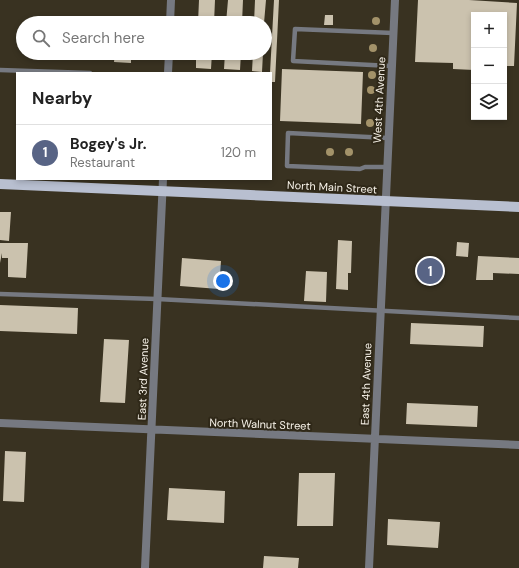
<!DOCTYPE html>
<meta charset="utf-8">
<style>
body{margin:0;font-family:"DM Sans",sans-serif;background:#f6f6f6;color:#222}
.controls{position:absolute;right:12px;top:12px;display:grid;overflow:hidden;border-radius:0px;box-shadow:0 2px 6px #0003}
.controls button{width:36px;height:36px;display:grid;place-items:center;padding:0;border:0;border-bottom:1px solid #e0e0e0;background:#fff;color:#222;font:20px sans-serif}
.you{position:absolute;left:223px;top:281px;width:14px;height:14px;margin:-10px;border:3px solid #fff;border-radius:50%;background:#1a73e8;box-shadow:0 0 0 6px #1a73e833}
.badge{display:grid;place-items:center;width:26px;height:26px;border-radius:50%;background:#586485;color:#fff;font-size:13px;font-weight:700}
.pin{position:absolute;translate:-50% -50%;border:2px solid #fff;box-shadow:0 1px 4px #0006}
.list{margin:0;padding:0;list-style:none}
h2{display:flex;justify-content:space-between;align-items:center;height:52px;margin:0;padding:0 16px;font-size:17px}
h2 small{font-size:13px;font-weight:400;color:#767676}
.list li{display:grid;grid-template-columns:26px 1fr auto;gap:12px;align-items:center;box-sizing:border-box;height:56px;padding:0 16px;border-top:1px solid #e0e0e0}
.list b{display:block;font-size:15px;white-space:nowrap}
.list p{margin:0;font-size:13px;white-space:nowrap;color:#767676}
.list em{font-size:13px;font-style:normal;color:#767676}
.icon{flex:none;width:22px;height:22px;fill:none;stroke:currentColor;stroke-width:2;stroke-linecap:round;stroke-linejoin:round}
.map{position:relative;flex:none;width:519px;height:568px;overflow:hidden}
.search{position:absolute;background:#fff;box-shadow:0 2px 6px #0003;left:16px;top:16px;width:256px;height:44px;display:flex;align-items:center;gap:10px;box-sizing:border-box;padding:0 14px;border-radius:22px;color:#767676;font-size:15px}
.panel{position:absolute;background:#fff;box-shadow:0 2px 6px #0003;left:16px;top:72px;width:256px;height:108px;border-radius:0px}
.map>svg:first-child{display:block}
</style>
<div class="map">
<svg width="519" height="568" viewBox="0 0 519 568">
<rect width="100%" height="100%" fill="#393221"/>
<path fill="#cbc2ae" d="M 199,0 L 215,0 L 214,23 L 198,23 Z
M 228,0 L 243,0 L 242,23 L 226,23 Z
M 255,0 L 266,0 L 264,23 L 254,23 Z
M 274,0 L 279,0 L 275,82 L 271,82 L 270,73 Z
M 418,0 L 469,0 L 517,3 L 514,66 L 504,66 L 504,15 L 474,15 L 474,70 L 453,69 L 453,63 L 415,62 Z
M 325,15 L 333,15 L 333,25 L 324,25 Z
M 115,53 L 131,53 L 131,63 L 114,62 Z
M 196,53 L 212,53 L 211,69 L 196,68 Z
M 225,53 L 241,53 L 240,70 L 224,69 Z
M 253,53 L 263,53 L 262,72 L 252,71 Z
M 282,69 L 363,72 L 361,124 L 280,121 Z
M 0,212 L 11,212 L 9,241 L 0,240 Z
M 338,240 L 352,241 L 351,273 L 348,273 L 348,290 L 336,289 Z
M 457,242 L 469,243 L 468,257 L 456,256 Z
M 0,243 L 28,243 L 26,278 L 8,277 L 8,258 L 2,258 L 2,253 L 0,263 Z
M 478,256 L 519,258 L 519,274 L 493,273 L 493,280 L 476,280 Z
M 182,258 L 221,261 L 219,289 L 180,286 Z
M 419,263 L 442,264 L 442,280 L 418,278 Z
M 306,271 L 327,272 L 326,302 L 304,301 Z
M 0,305 L 78,308 L 77,334 L 0,331 Z
M 411,323 L 484,326 L 483,347 L 410,344 Z
M 104,339 L 129,340 L 125,403 L 100,402 Z
M 407,403 L 478,406 L 477,427 L 406,424 Z
M 5,451 L 26,452 L 24,502 L 3,501 Z
M 299,473 L 335,473 L 333,526 L 297,526 Z
M 169,488 L 225,491 L 224,523 L 167,520 Z
M 388,519 L 440,522 L 438,548 L 387,545 Z
M 264,556 L 299,558 L 298,568 L 263,568 Z"/>
<g fill="none" stroke-linecap="round" stroke-linejoin="round">
<path stroke="#767981" stroke-width="4.5" d="M 391,66 L 293,61 L 295,29 L 393,33
M 0,70 L 90,73
M 387,167 L 365,167 L 360,169 L 287,166 L 288,133 L 388,138
M 0,294 L 157,299 L 519,318"/>
<path stroke="#767981" stroke-width="8" d="M 170,23 L 171,0
M 168,73 L 169,53
M 0,423 L 519,445
M 145,568 L 163,179
M 369,568 L 395,0"/>
<path stroke="#b8bfd0" stroke-width="10" d="M 0,184 L 519,207"/>
</g>
<g fill="#a39269">
<circle cx="376" cy="21" r="4"/>
<circle cx="373" cy="48" r="4"/>
<circle cx="372" cy="75" r="4"/>
<circle cx="371" cy="90" r="4"/>
<circle cx="370" cy="123" r="4"/>
<circle cx="330" cy="152" r="4"/>
<circle cx="349" cy="152" r="4"/>
</g>
<g text-anchor="middle" stroke-width="4" stroke-linejoin="round" paint-order="stroke">
<g font-size="11" fill="#f9f4ea" stroke="#2f2818">
<text transform="translate(379 100) rotate(-87)" y="4">West 4th Avenue</text>
<text transform="translate(332 187) rotate(3)" y="4">North Main Street</text>
<text transform="translate(143 379) rotate(-88)" y="4">East 3rd Avenue</text>
<text transform="translate(366 384) rotate(-88)" y="4">East 4th Avenue</text>
<text transform="translate(260 424) rotate(2)" y="4">North Walnut Street</text>
</g>
</g>
</svg>
<div class="controls">
<button>+</button>
<button>−</button>
<button><svg class="icon" aria-label="layers" viewBox="0 0 24 24"><path d="M12 4l9 5-9 5-9-5zM3 14l9 5 9-5"/></svg></button>
</div>
<div class="you"></div>
<div class="pin badge" style="left:430px;top:271px">1</div>
<div class="search"><svg class="icon" aria-label="search" viewBox="0 0 24 24"><circle cx="10" cy="10" r="6"/><path d="M15 15l6 6"/></svg>Search here</div>
<section class="panel">
<h2>Nearby<small></small></h2>
<ul class="list">
<li><span class="badge">1</span><div><b>Bogey's Jr.</b><p>Restaurant</p></div><em>120 m</em></li>
</ul>
</section>
</div>
